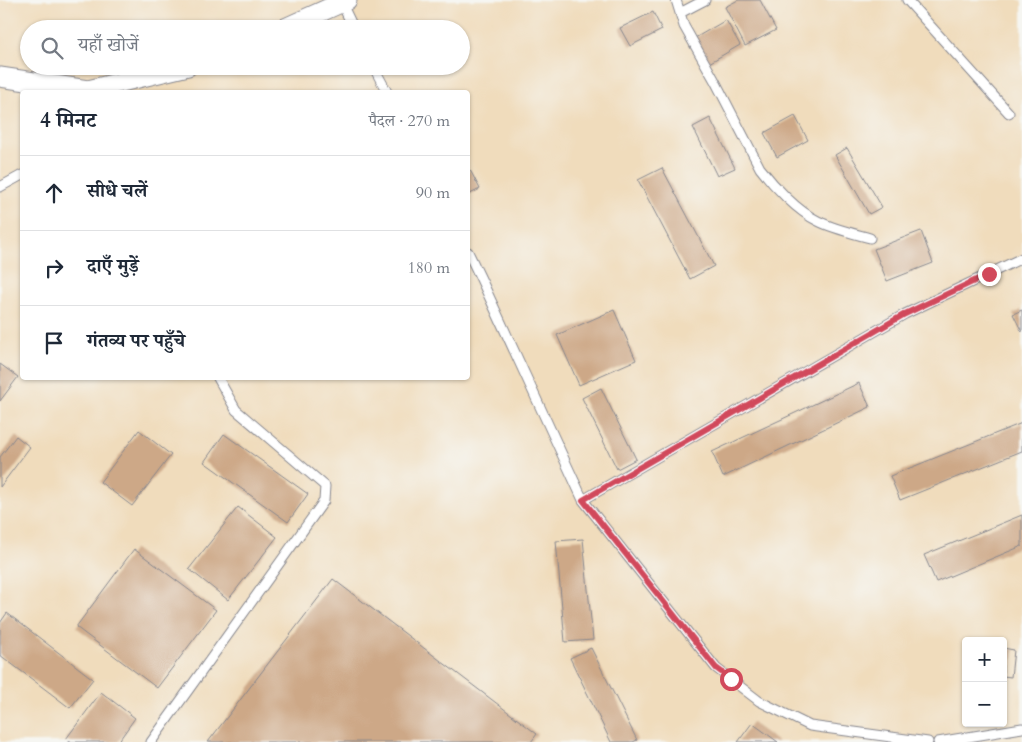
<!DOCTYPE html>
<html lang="hi">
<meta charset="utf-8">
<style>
body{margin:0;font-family:Cardo,"Noto Serif Devanagari",serif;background:#f2f2f3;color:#1f2937}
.controls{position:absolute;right:15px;bottom:15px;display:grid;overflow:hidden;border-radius:5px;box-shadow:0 1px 4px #0004}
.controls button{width:45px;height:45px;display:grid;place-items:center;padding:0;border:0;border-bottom:1px solid #e0e1e3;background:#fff;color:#1f2937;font:25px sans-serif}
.stop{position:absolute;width:15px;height:15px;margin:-11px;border:4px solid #d1495b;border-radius:50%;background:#fff}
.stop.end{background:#d1495b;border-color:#fff;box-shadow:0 1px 5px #0008}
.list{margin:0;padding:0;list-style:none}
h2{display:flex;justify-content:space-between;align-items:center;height:65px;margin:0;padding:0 20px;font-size:21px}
h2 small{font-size:16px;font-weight:400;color:#747a83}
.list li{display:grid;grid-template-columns:32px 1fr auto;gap:15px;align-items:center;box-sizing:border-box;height:75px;padding:0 20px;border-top:1px solid #e0e1e3}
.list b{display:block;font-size:19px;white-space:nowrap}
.list em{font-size:16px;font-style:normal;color:#747a83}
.icon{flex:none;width:28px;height:28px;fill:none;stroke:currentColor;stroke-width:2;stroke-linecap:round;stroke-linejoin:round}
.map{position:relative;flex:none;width:1022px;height:742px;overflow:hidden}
.search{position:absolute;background:#fff;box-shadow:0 1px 4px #0004;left:20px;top:20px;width:450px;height:55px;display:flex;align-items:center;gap:12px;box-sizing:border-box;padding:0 18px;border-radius:28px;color:#747a83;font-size:19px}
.panel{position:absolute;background:#fff;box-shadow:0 1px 4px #0004;left:20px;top:90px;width:450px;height:290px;border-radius:5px}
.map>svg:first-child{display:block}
</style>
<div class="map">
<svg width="1022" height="742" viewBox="0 0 1022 742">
<rect width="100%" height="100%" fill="#f6f6f2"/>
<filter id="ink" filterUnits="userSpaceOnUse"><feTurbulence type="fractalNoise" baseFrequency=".02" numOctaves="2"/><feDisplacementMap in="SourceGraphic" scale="10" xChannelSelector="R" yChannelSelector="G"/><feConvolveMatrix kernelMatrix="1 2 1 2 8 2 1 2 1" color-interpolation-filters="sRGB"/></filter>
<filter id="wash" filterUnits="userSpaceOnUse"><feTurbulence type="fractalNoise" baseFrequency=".0096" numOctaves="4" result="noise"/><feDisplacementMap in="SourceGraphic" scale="20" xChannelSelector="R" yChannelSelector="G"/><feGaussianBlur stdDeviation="1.12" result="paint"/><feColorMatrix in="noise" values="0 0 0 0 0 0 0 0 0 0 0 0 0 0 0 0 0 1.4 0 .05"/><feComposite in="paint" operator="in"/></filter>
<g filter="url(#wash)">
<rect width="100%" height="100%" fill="#f0dcbc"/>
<g id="blocks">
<path fill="#cda887" d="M 738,0 L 760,0 L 776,30 L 745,46 L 725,7 Z
M 653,12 L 662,30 L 630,46 L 620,28 Z
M 726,20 L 740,45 L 709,63 L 695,38 Z
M 795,116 L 808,140 L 777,157 L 764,133 Z
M 710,118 L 735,168 L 717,176 L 693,127 Z
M 847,148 L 882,207 L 869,214 L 835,155 Z
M 662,168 L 714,266 L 690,279 L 638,180 Z
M 470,170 L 480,189 L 468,195 L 468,171 Z
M 921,231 L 933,263 L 887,281 L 874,249 Z
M 614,310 L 636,360 L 579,385 L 557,335 Z
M 1022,310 L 1022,332 L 1013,314 Z
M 0,364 L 18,377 L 0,401 Z
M 859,383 L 870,407 L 723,477 L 712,452 Z
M 601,388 L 636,459 L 617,469 L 582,398 Z
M 1022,423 L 1022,451 L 900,500 L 890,476 Z
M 139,430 L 171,455 L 132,506 L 100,482 Z
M 224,434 L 308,494 L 288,522 L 204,462 Z
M 16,436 L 30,447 L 0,487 L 0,457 Z
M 238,507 L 277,537 L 228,600 L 189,569 Z
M 1022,515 L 1022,546 L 936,582 L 924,555 Z
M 583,539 L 593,640 L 565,642 L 556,541 Z
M 134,549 L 216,610 L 157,688 L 76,627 Z
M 333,579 L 537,734 L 531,742 L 208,742 Z
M 7,613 L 93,679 L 70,708 L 0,655 L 0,623 Z
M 591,648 L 637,740 L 633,742 L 611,742 L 570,658 Z
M 1003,648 L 1014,650 L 1011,677 L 1003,676 Z
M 101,692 L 135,718 L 118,742 L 70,742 L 66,739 Z
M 752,723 L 778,742 L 738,742 Z"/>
</g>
</g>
<g filter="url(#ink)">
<use href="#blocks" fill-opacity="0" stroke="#86868d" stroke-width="1"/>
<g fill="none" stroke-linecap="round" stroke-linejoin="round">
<g stroke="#86868d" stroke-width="11">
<path id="lane" d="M 676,0 L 684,26 L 715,81 L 760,168 C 774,186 797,211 818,221 C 834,229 852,233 870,238
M 907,0 L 1009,113
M 341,2 L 354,29
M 680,13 L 705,0
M 373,66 L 387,92
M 0,187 L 22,175
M 468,252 L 481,279 L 583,500 L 716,668 L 759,701 L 810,726 L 928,742
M 583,500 L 905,314 L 1022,258
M 151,742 L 324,501 L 325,486 L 236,410 L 218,378
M 938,742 L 1022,728"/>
</g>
<g stroke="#86868d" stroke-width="21">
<path id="street" d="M 283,29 L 347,0
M 0,77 L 88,90 L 188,66"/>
</g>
<use href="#lane" stroke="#fff" stroke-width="9"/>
<use href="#street" stroke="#fff" stroke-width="19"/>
</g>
</g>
<g fill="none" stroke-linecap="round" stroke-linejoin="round" filter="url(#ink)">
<path stroke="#d1495b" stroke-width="6" d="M 731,679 L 716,668 L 583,500 L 905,314 L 989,274"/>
</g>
</svg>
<div class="controls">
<button>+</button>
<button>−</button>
</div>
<div class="stop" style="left:731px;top:679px"></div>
<div class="stop end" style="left:989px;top:274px"></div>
<div class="search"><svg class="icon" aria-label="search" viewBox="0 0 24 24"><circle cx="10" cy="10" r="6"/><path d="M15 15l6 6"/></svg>यहाँ खोजें</div>
<section class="panel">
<h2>4 मिनट<small>पैदल · 270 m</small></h2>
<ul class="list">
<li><svg class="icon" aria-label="ahead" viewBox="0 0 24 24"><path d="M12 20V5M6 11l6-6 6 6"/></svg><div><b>सीधे चलें</b></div><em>90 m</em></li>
<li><svg class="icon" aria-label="right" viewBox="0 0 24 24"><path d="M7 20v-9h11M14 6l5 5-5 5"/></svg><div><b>दाएँ मुड़ें</b></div><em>180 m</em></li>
<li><svg class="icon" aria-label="arrive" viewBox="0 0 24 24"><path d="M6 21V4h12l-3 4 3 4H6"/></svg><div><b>गंतव्य पर पहुँचे</b></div></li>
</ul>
</section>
</div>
